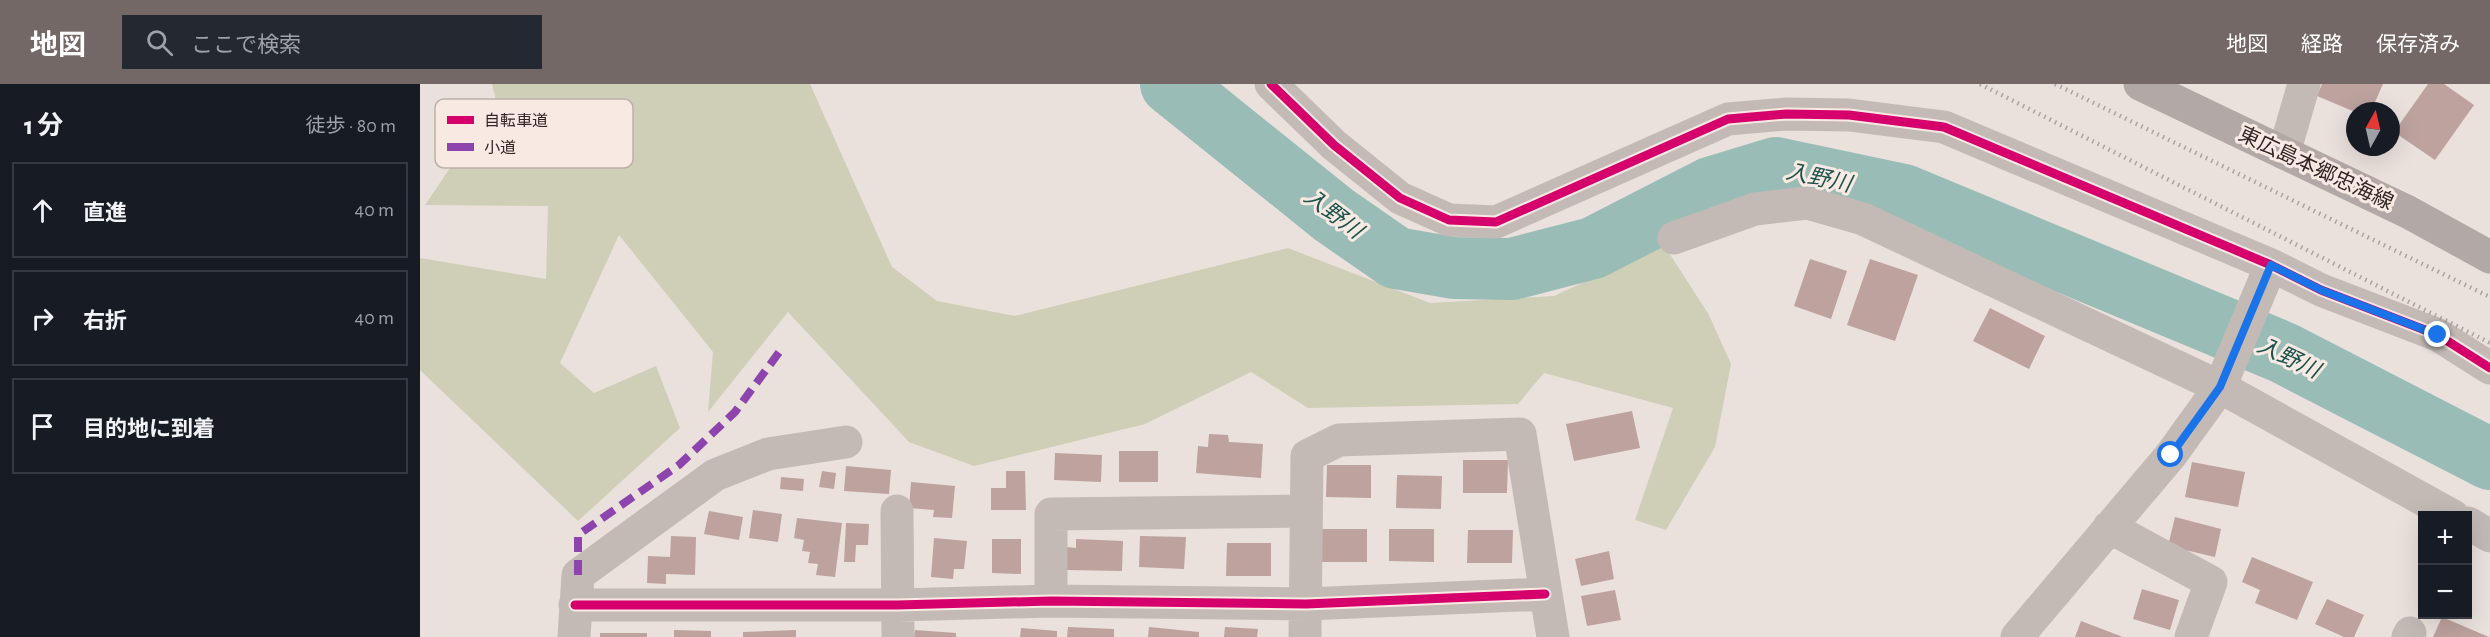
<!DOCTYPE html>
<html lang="ja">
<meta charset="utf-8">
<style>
body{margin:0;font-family:"Alegreya Sans","Noto Sans JP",sans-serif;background:#242831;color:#f1f3f6}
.controls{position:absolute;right:18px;bottom:18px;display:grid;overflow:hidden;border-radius:0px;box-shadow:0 6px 24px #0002}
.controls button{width:54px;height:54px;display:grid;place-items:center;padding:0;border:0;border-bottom:2px solid #363941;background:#171b24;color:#f1f3f6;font:30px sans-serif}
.compass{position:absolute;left:1926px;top:18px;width:54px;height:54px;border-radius:50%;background:#171b24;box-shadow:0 6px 24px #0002;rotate:8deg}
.stop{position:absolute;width:18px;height:18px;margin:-14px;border:4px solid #1a73e8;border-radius:50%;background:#fff}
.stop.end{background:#1a73e8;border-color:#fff;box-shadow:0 2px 6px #0008}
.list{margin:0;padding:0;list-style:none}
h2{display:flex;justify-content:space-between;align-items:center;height:78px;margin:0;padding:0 24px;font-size:26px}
h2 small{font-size:20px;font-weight:400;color:#9ea1a6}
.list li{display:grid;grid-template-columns:39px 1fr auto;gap:18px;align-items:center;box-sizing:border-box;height:96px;margin:0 12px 12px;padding:0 12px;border:2px solid #363941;border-radius:0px}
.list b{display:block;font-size:22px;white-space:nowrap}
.list em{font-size:20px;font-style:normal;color:#9ea1a6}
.icon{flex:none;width:33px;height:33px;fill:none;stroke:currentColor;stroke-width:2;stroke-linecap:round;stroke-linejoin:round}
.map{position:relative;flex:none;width:2070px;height:553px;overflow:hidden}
header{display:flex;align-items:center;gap:36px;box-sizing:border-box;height:84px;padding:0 30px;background:#736865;color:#fff}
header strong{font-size:28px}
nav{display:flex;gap:33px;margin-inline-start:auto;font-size:21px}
.search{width:420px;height:54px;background:#242831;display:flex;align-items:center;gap:15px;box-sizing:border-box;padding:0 21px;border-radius:0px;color:#9ea1a6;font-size:22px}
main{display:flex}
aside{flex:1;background:#171b24}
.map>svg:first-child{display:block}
</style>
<header>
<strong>地図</strong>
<div class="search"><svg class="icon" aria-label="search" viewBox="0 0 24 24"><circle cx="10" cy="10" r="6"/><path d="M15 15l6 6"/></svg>ここで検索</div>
<nav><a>地図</a><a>経路</a><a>保存済み</a></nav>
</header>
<main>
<aside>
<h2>1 分<small>徒歩 · 80 m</small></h2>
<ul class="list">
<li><svg class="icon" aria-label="ahead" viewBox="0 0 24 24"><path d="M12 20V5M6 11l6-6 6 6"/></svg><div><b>直進</b></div><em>40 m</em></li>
<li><svg class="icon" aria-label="right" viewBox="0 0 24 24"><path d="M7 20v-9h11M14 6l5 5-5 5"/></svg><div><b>右折</b></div><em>40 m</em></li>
<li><svg class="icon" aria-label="arrive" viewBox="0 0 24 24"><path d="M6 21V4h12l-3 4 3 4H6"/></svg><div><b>目的地に到着</b></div></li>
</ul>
</aside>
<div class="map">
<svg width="2070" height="553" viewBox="0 0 2070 553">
<rect width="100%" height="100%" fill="#eae1dd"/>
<path fill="#cfceb6" d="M 72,0 L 390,0 L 472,183 L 517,217 L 595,232 L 868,164 L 1010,219 L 1134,212 L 1244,161 L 1289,231 L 1311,280 L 1295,363 L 1246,446 L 1215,436 L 1253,324 L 1124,289 L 1098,320 L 888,324 L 831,288 L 725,340 L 554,382 L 489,358 L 368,228 L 288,328 L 293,268 L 199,151 L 140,279 L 174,309 L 236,282 L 260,344 L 158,437 L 0,286 L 0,174 L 126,195 L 128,122 L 5,121 L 76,16 Z"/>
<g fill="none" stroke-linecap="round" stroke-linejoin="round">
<path stroke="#99bdb6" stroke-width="62" d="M 751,0 L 914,131 L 976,174 L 1034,184 L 1092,185 L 1173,164 L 1290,104 L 1356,84 L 1484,111 L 1864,269 L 2070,375"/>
</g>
<path fill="#bda29e" d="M 1902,0 L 1963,0 L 1951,27 L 1935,28 L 1897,12 Z
M 2008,0 L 2024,0 L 2054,21 L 2015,76 L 1974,48 Z
M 1390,175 L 1427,187 L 1411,235 L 1374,222 Z
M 1450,175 L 1498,191 L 1475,257 L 1427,241 Z
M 1570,224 L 1625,252 L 1609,285 L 1553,257 Z
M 1212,327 L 1220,364 L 1154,377 L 1146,340 Z
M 789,350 L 808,351 L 809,358 L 843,360 L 841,394 L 776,389 L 778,362 L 788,363 Z
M 699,367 L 738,367 L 738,398 L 699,398 Z
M 635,369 L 682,371 L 681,398 L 634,396 Z
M 1043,376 L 1088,376 L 1087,409 L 1043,409 Z
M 1772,378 L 1825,388 L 1818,423 L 1765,413 Z
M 907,381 L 951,381 L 951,414 L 906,413 Z
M 426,382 L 471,386 L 469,410 L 424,407 Z
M 402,387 L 416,389 L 414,405 L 399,403 Z
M 586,387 L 605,387 L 606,426 L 571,426 L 571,404 L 586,404 Z
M 977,391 L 1022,392 L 1021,425 L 976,424 Z
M 361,393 L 384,395 L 383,407 L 360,405 Z
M 491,398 L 535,402 L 532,434 L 513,433 L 514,426 L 489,424 Z
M 333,426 L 362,430 L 358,458 L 329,454 Z
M 289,427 L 323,433 L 319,456 L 284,450 Z
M 1755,433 L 1801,445 L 1795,473 L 1748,462 Z
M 377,434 L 422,439 L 415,493 L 396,491 L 398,480 L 388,479 L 390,468 L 382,467 L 384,456 L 374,454 Z
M 426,439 L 449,440 L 448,461 L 436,461 L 435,478 L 424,478 Z
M 902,445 L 947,445 L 947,478 L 902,478 Z
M 969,445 L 1014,445 L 1014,478 L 969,477 Z
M 1048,446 L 1093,446 L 1092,479 L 1047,479 Z
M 251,452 L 276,453 L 275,491 L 246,490 L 246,500 L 227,499 L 228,472 L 250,473 Z
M 720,452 L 766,453 L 764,485 L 719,483 Z
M 514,454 L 547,457 L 544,485 L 534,485 L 533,495 L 511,493 Z
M 572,455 L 601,455 L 601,490 L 572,489 Z
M 656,455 L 703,457 L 702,487 L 646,486 L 647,463 L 656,464 Z
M 807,459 L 851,459 L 851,492 L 806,492 Z
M 1189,467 L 1194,495 L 1161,502 L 1155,475 Z
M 1832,473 L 1893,498 L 1877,536 L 1835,519 L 1840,506 L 1822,498 Z
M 1722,505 L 1759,516 L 1750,546 L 1713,535 Z
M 1195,506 L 1201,536 L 1167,542 L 1161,512 Z
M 1907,515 L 1944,531 L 1934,553 L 1924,553 L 1895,540 Z
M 2022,533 L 2069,553 L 2013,553 Z
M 1661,537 L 1703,553 L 1655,553 Z
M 648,543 L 694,545 L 694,553 L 647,553 Z
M 729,543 L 779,548 L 779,553 L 728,553 Z
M 805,543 L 838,545 L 837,553 L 804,553 Z
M 601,544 L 637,547 L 637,553 L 600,553 Z
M 254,546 L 291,547 L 291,553 L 254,553 Z
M 376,546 L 376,553 L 323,553 L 323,548 Z
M 495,546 L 536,549 L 536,553 L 494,553 Z
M 180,549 L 227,549 L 227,553 L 180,553 Z"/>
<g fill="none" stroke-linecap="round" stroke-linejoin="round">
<path stroke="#c3bab6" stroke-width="33" d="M 851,0 L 914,61 L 980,114 L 1029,136 L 1076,138 L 1308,35 L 1366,30 L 1429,31 L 1524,43 L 1851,181 L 1901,206 L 2018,251 L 2070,284
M 1864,69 L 1884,0
M 1254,154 L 1335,125 L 1387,119 L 1443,135 L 1800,303 L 2033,432
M 477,427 L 478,553
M 2048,439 L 2070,452
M 1689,443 L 1791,498 L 1771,553
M 631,517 L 631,430 L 885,427
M 155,521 L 477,521 L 631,517 L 886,520 L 1125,510
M 154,553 L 158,491 L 295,391 L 348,370 L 426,358
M 885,553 L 887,372 L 919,356 L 1100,350 L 1133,553
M 1597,553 L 1751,371 L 1800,303 L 1851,181
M 1988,553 L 1990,549"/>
<path stroke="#b2a8a5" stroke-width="33" d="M 1720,0 L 1988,128 L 2070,173"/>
<path stroke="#aaa3a1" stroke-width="4.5" stroke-dasharray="1.5 4.5" stroke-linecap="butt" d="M 1560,0 L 2070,259
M 1635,0 L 2070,213"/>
<path stroke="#8e44ad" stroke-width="8" stroke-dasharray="15 8" stroke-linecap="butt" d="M 158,491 L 158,451 L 259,381 L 315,328 L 363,263"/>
<g stroke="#f8eae3" stroke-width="13">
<path id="cycleway" d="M 851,0 L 914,61 L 980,114 L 1029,136 L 1076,138 L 1308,35 L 1366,30 L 1429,31 L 1524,43 L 1851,181 L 1901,206 L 2018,251 L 2070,284
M 155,521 L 477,521 L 631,517 L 886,520 L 1125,510"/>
</g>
<use href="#cycleway" stroke="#d6006c" stroke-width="9"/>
</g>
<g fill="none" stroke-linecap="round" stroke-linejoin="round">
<path stroke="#1a73e8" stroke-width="8" d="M 1751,371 L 1800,303 L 1851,181 L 1901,206 L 2018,251"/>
</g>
<g text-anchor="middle" stroke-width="6" stroke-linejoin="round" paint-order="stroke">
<g font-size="21" fill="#332725" stroke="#f8eae3">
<text transform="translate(1896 84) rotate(25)" y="7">東広島本郷忠海線</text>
</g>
<g font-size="22" font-style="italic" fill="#1c534d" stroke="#f8eae3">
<text transform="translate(1399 93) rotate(12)" y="8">入野川</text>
<text transform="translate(914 129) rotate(37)" y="8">入野川</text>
<text transform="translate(1869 273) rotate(25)" y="8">入野川</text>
</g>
</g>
<rect x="15" y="15" width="198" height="69" rx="9" fill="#f8eae3" stroke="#bdb0aa" stroke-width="1.5"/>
<rect x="27" y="32" width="27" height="8" fill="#d6006c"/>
<rect x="27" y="59" width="27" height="8" fill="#8e44ad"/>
<g font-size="16" fill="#332725">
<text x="64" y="42">自転車道</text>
<text x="64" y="69">小道</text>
</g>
</svg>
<div class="controls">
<button>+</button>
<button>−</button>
</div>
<svg class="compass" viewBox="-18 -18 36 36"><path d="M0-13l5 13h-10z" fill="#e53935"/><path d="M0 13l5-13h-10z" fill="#9ea1a6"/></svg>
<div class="stop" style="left:1751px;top:371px"></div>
<div class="stop end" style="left:2018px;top:251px"></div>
</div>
</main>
